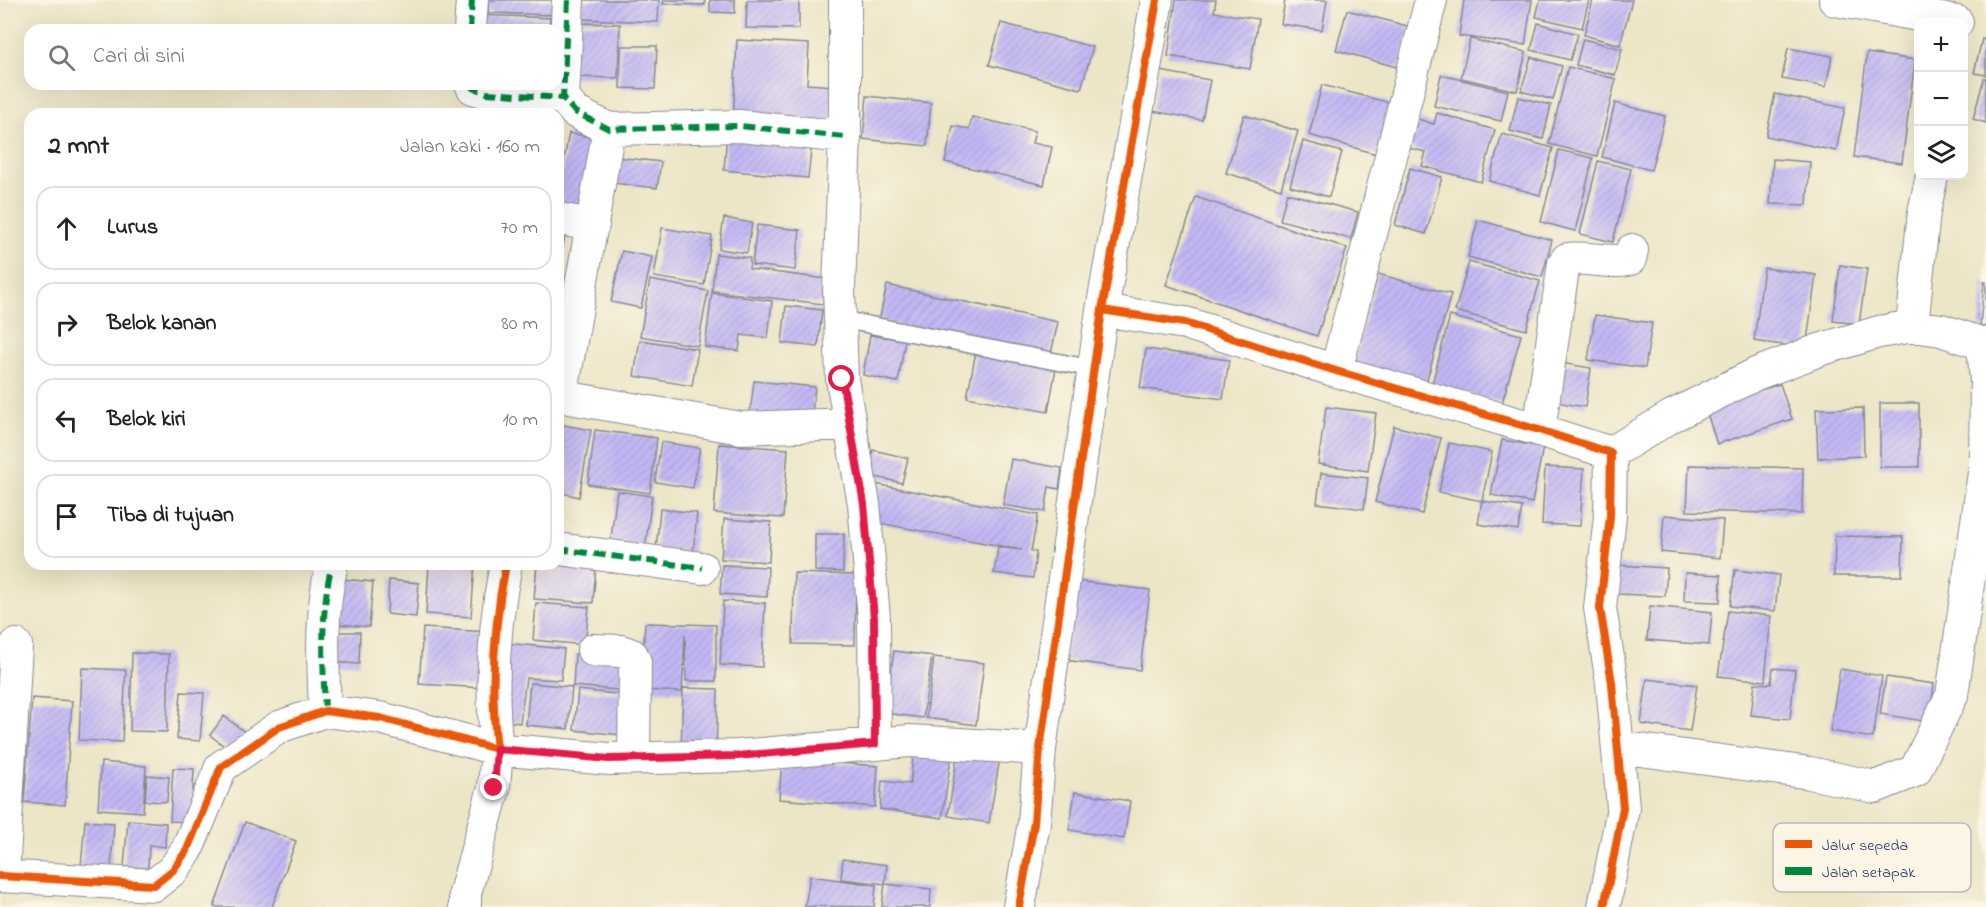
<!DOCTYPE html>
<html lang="id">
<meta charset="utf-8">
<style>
body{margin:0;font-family:"Indie Flower",sans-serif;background:#f6f6f6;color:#222}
.controls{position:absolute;right:18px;top:18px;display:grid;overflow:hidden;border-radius:12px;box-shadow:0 6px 24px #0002}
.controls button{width:54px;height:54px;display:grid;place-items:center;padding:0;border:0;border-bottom:2px solid #e0e0e0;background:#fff;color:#222;font:30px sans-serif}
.stop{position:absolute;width:18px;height:18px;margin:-14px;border:4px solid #e11d48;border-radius:50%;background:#fff}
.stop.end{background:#e11d48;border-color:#fff;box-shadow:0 2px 6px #0008}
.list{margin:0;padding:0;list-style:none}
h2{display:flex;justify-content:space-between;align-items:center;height:78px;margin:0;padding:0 24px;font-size:26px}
h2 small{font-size:20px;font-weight:400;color:#767676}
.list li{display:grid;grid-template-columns:39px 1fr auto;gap:18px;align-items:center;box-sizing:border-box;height:84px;margin:0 12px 12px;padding:0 12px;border:2px solid #e0e0e0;border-radius:18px}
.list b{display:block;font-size:22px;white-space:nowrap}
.list em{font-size:20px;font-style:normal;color:#767676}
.icon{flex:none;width:33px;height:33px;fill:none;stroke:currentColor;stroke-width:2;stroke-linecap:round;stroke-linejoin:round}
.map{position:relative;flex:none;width:1986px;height:907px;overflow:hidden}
.search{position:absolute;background:#fff;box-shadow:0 6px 24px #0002;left:24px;top:24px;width:540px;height:66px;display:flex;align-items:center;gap:15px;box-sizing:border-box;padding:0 21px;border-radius:18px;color:#767676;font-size:22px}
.panel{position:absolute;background:#fff;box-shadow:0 6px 24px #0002;left:24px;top:108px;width:540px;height:462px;border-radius:18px}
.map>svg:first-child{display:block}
</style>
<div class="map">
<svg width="1986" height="907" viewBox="0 0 1986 907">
<defs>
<pattern id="building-hatch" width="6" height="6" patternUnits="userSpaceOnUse" patternTransform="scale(1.5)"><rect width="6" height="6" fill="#c3b8f4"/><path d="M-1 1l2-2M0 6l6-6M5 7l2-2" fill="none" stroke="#a79ed4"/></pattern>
</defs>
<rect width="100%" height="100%" fill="#fcf5e5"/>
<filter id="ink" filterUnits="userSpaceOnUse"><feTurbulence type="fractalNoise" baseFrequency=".0167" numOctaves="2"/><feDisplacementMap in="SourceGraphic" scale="12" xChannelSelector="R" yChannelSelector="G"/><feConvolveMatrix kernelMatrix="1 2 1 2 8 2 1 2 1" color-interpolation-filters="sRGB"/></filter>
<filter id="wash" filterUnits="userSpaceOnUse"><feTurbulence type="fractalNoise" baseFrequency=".008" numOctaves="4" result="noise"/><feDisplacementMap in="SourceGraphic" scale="24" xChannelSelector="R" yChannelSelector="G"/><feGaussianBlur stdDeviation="1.35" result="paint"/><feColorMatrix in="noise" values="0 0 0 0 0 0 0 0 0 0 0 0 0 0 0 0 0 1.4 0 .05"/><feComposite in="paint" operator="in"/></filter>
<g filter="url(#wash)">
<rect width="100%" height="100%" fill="#ece5c6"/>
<g id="blocks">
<path fill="url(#building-hatch)" d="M 489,0 L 558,0 L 557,15 L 488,13 Z
M 581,0 L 659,0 L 658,22 L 580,19 Z
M 664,0 L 705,0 L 705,5 L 663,4 Z
M 710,0 L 735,0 L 735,13 L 710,12 Z
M 747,0 L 799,0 L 799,29 L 746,28 Z
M 1176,0 L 1216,0 L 1214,12 L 1258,19 L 1250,69 L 1168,56 Z
M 1285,0 L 1327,0 L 1322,30 L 1281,24 Z
M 1464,0 L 1532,0 L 1525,45 L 1459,36 Z
M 1540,0 L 1589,0 L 1582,28 L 1536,17 Z
M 1593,0 L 1632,0 L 1620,45 L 1584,35 Z
M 1347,10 L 1411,27 L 1400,68 L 1336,50 Z
M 481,15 L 550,18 L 549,30 L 480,30 Z
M 575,23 L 620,24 L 618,78 L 573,77 Z
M 1001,23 L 1093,47 L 1081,89 L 989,65 Z
M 1538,23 L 1578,34 L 1570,60 L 1531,50 Z
M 1470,39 L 1526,52 L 1517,91 L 1461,78 Z
M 1583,39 L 1622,49 L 1615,75 L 1576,65 Z
M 1982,39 L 1986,40 L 1986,75 L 1974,73 Z
M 737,40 L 809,44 L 807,84 L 834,86 L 831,126 L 733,121 Z
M 621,46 L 657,46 L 655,89 L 620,88 Z
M 1788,48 L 1832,56 L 1826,87 L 1782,79 Z
M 1867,53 L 1915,60 L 1902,163 L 1854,157 Z
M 1531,57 L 1562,66 L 1553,100 L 1521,91 Z
M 1568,67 L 1616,79 L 1597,156 L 1549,144 Z
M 1160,71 L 1210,80 L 1202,120 L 1152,111 Z
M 1441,75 L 1508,91 L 1501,121 L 1434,106 Z
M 1984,78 L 1986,78 L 1986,123 L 1973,119 Z
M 1322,85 L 1394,104 L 1380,155 L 1309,135 Z
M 1775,94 L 1845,108 L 1836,151 L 1766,136 Z
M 867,96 L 931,103 L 927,146 L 863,139 Z
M 1518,97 L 1551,105 L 1543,139 L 1510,131 Z
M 1615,103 L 1665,116 L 1651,170 L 1602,157 Z
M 484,110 L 500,113 L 500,114 L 483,114 Z
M 1437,113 L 1495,130 L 1481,182 L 1422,166 L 1426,152 L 1409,148 L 1418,119 L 1434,124 Z
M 1244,115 L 1298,131 L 1281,189 L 1226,173 Z
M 972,117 L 1035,131 L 1032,143 L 1052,147 L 1044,185 L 945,162 L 953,126 L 969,129 Z
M 569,133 L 605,140 L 591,211 L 558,205 L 558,191 Z
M 727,133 L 812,141 L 808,178 L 724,170 Z
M 1502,134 L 1553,148 L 1540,195 L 1489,181 Z
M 1303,141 L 1342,152 L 1329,197 L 1290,186 Z
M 1559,150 L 1593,158 L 1575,231 L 1541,222 Z
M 616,157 L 661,162 L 657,188 L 613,183 Z
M 1773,159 L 1810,162 L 1807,205 L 1770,204 Z
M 1598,161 L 1631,169 L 1613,242 L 1580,234 Z
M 1410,168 L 1442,177 L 1426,234 L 1395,225 Z
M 1287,193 L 1358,212 L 1351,239 L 1280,220 Z
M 1196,197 L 1347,248 L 1317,336 L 1166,285 Z
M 724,218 L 752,223 L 747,253 L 719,249 Z
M 1478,220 L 1552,240 L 1542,277 L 1468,257 Z
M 757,225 L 800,230 L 795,270 L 752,265 Z
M 558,226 L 567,228 L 559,263 L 558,263 Z
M 662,228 L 712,236 L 704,285 L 654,277 Z
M 622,251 L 652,257 L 641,308 L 611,302 Z
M 716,254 L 750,258 L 749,269 L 826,279 L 823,304 L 712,291 Z
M 1469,262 L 1540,281 L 1526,330 L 1455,311 Z
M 1840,265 L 1867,269 L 1859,324 L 1833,321 Z
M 1764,268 L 1816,275 L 1806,348 L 1754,341 Z
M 1378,274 L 1451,294 L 1426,383 L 1353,364 Z
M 558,275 L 565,276 L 559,302 L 558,302 Z
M 650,280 L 708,291 L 698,346 L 640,336 Z
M 1984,282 L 1986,282 L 1986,327 L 1980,326 Z
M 887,285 L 1058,322 L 1050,358 L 879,321 Z
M 712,293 L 772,301 L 768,338 L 741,335 L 739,351 L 705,347 Z
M 786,306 L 822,310 L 818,347 L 782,343 Z
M 1595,315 L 1652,323 L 1645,368 L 1588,360 Z
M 1450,316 L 1521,335 L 1502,403 L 1432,384 Z
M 870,335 L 905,340 L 898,382 L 863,375 Z
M 640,340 L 698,349 L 692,386 L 634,376 Z
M 1146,349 L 1229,360 L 1223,399 L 1140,388 Z
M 976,352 L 1056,368 L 1048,412 L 967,397 Z
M 1555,362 L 1591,368 L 1585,407 L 1549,401 Z
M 754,381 L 815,387 L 811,421 L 750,414 Z
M 1780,384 L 1792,419 L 1717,444 L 1705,407 Z
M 1880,403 L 1919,403 L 1919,467 L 1880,467 Z
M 1326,407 L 1376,413 L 1368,471 L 1318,464 Z
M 1863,408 L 1864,456 L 1818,458 L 1816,409 Z
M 558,424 L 591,430 L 579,497 L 558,492 Z
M 1394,426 L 1441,438 L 1422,514 L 1375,502 Z
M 595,430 L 657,438 L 650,493 L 588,484 Z
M 1502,440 L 1543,447 L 1532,503 L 1491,495 Z
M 661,442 L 700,448 L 693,488 L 655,482 Z
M 1449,443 L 1492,452 L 1482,501 L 1522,507 L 1518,530 L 1478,524 L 1482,501 L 1439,492 Z
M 719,444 L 788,449 L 783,518 L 714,513 Z
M 873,450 L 908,458 L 902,483 L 867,475 Z
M 1011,459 L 1062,468 L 1059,489 L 1049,487 L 1045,512 L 1003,505 Z
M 1689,465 L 1803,468 L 1802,514 L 1687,511 Z
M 1545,467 L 1584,469 L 1580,526 L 1542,524 Z
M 1321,473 L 1368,478 L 1364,509 L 1317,503 Z
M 875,484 L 1038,515 L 1031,551 L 1036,552 L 1033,578 L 994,573 L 998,547 L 1022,550 L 868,521 Z
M 617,491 L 652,496 L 645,550 L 610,546 Z
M 660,509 L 697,513 L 693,553 L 656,550 Z
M 1664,515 L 1723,520 L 1720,558 L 1661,552 Z
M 724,519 L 771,522 L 769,562 L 721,559 Z
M 815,534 L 844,534 L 843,572 L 815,571 Z
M 1835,536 L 1903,537 L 1902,576 L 1834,576 Z
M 429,564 L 475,564 L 471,617 L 426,614 Z
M 537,564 L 596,566 L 593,603 L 534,599 Z
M 722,565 L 768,567 L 767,597 L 720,594 Z
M 1618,565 L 1667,568 L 1665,596 L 1617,594 Z
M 1735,570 L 1779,575 L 1775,611 L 1730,606 Z
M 794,573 L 856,575 L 855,645 L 793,644 Z
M 1685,573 L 1721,575 L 1720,602 L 1684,601 Z
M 342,579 L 373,582 L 369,627 L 338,624 Z
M 389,580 L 419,583 L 416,617 L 387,614 Z
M 1076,581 L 1150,590 L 1140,670 L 1065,660 Z
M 723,601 L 765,603 L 762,667 L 720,665 Z
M 536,603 L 589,607 L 585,645 L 533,640 Z
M 1650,606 L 1712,612 L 1709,645 L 1647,640 Z
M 1728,611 L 1771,616 L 1765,681 L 1718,676 Z
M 645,623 L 716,625 L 716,681 L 686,681 L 685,634 L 682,692 L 641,690 Z
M 423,628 L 488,632 L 484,688 L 419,684 Z
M 331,632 L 360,632 L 359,664 L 330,662 Z
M 505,643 L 564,649 L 561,680 L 526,678 L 520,723 L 497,720 Z
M 894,651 L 932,656 L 923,718 L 885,713 Z
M 132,653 L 169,654 L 167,732 L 130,731 Z
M 575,654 L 631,660 L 628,691 L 573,686 Z
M 934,657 L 984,663 L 976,725 L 926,718 Z
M 82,668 L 126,670 L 122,742 L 79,740 Z
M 1773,668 L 1795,670 L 1790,719 L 1751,715 L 1755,683 L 1771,684 Z
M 1840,669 L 1882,676 L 1873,738 L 1830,731 Z
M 1886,677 L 1934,684 L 1929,722 L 1880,714 Z
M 1647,679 L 1697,685 L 1690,731 L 1641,724 Z
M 530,683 L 572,687 L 568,729 L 526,725 Z
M 683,688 L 718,689 L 716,752 L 681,751 Z
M 578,690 L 626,695 L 622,735 L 574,730 Z
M 181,692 L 204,693 L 200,741 L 177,739 Z
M 32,698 L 72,701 L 65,805 L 24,802 Z
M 224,716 L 250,736 L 236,755 L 210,735 Z
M 914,749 L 952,753 L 942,818 L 880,809 L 882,781 L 910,784 Z
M 958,750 L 1000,757 L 989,823 L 948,816 Z
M 782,759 L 878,766 L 875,807 L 779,799 Z
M 101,762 L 146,766 L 143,812 L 98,809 Z
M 173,768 L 194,769 L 191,822 L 170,821 Z
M 147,775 L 169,777 L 167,802 L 145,801 Z
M 1075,792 L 1130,801 L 1124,839 L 1069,830 Z
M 128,820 L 166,823 L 165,847 L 149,845 L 148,868 L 124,867 Z
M 85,821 L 114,823 L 111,869 L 81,867 Z
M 245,822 L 296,841 L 272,907 L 214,907 Z
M 843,859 L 887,865 L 885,884 L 841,879 Z
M 810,876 L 876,885 L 874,907 L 805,906 Z
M 885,884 L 931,889 L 930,907 L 882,907 Z"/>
</g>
</g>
<g filter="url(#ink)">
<use href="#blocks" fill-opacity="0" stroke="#848a92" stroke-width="1.5"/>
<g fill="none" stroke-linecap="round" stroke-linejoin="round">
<g stroke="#848a92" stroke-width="19">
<path id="lane" d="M 840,319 L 1094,369"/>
</g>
<g stroke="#848a92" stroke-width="34">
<path id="street" d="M 568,0 L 563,98 L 575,112 L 609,129 L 740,126 L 845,137
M 845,0 L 845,137 L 839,288 L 842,379 L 864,504 L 874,618 L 875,744
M 1835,0 L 1957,22
M 470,30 L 472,0
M 471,84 L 473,88 L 487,93 L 563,98
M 558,219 L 593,225
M 1102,310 L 1185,323 L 1336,371 L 1539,430 L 1611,453 L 1610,516 L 1600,608 L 1612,683 L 1623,808 L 1604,907
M 1912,326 L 1924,212 L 1932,176
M 1336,371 L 1431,0
M 558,396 L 741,428 L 850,424
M 561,397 L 609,129
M 1539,430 L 1564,263 L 1567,259 C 1588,256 1611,265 1630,259 L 1632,250
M 1611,453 L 1672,416 L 1756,374 L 1819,350 L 1879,332 L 1912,326 L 1941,330 L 1986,345
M 558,549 L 702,568
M 593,650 L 621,651 L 632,655 L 635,662 L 634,758
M 325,711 C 323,662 320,612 332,564
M 1618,747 L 1810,773 L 1875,787 L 1915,771 L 1952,695 L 1985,466 L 1986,381 L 1983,345
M 0,876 L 154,885 L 173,870 L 187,850 L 221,767 L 279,727 L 325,711 L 380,718 L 497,749 C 490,688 494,624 506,564
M 3,876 L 16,645
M 465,907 L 465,893 L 494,788 L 497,749 L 609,759 L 737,756 L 910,741 L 1040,749
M 1019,907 L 1034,823 L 1040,749 L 1102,310 L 1157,0"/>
</g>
<use href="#lane" stroke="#fff" stroke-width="16"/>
<use href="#street" stroke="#fff" stroke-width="32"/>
<path stroke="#00873e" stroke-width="6" stroke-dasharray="12 6" stroke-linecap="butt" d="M 568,0 L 563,98 L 575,112 L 609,129 L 740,126 L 845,137
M 470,30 L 472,0
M 471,84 L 473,88 L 487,93 L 563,98
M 558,549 L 702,568
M 325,711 C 323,662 320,612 332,564"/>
<g stroke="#fcf5e5" stroke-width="11">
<path id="cycleway" d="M 1102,310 L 1185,323 L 1336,371 L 1539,430 L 1611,453 L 1610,516 L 1600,608 L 1612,683 L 1623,808 L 1604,907
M 0,876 L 154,885 L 173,870 L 187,850 L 221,767 L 279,727 L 325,711 L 380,718 L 497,749 C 490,688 494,624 506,564
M 1019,907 L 1034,823 L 1040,749 L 1102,310 L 1157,0"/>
</g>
<use href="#cycleway" stroke="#e8590c" stroke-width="8"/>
</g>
</g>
<g fill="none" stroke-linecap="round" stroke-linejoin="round" filter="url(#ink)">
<path stroke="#e11d48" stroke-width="8" d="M 494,788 L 497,749 L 609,759 L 737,756 L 875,744 L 874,618 L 864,504 L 842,379"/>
</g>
<rect x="1773" y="823" width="198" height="69" rx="9" fill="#fcf5e5" stroke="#b8babc" stroke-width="1.5"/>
<rect x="1785" y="840" width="27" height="8" fill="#e8590c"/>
<rect x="1785" y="867" width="27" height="8" fill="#00873e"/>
<g font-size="16" fill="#1b2f5e">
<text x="1822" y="850">Jalur sepeda</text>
<text x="1822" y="877">Jalan setapak</text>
</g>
</svg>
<div class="controls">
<button>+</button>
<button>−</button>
<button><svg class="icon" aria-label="layers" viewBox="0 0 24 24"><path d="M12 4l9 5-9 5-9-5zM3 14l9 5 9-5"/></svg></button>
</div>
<div class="stop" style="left:842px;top:379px"></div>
<div class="stop end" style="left:494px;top:788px"></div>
<div class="search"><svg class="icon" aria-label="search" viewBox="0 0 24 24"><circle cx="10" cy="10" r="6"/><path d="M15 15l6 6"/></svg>Cari di sini</div>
<section class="panel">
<h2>2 mnt<small>Jalan kaki · 160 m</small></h2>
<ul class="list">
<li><svg class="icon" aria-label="ahead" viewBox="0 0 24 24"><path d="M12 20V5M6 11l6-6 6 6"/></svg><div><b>Lurus</b></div><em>70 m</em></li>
<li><svg class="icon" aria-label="right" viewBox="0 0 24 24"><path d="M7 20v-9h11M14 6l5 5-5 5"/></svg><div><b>Belok kanan</b></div><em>80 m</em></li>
<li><svg class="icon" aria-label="left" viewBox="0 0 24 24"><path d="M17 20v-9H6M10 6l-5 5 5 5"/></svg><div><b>Belok kiri</b></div><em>10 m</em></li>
<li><svg class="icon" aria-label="arrive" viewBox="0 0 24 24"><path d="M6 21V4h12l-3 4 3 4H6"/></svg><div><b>Tiba di tujuan</b></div></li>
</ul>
</section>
</div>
